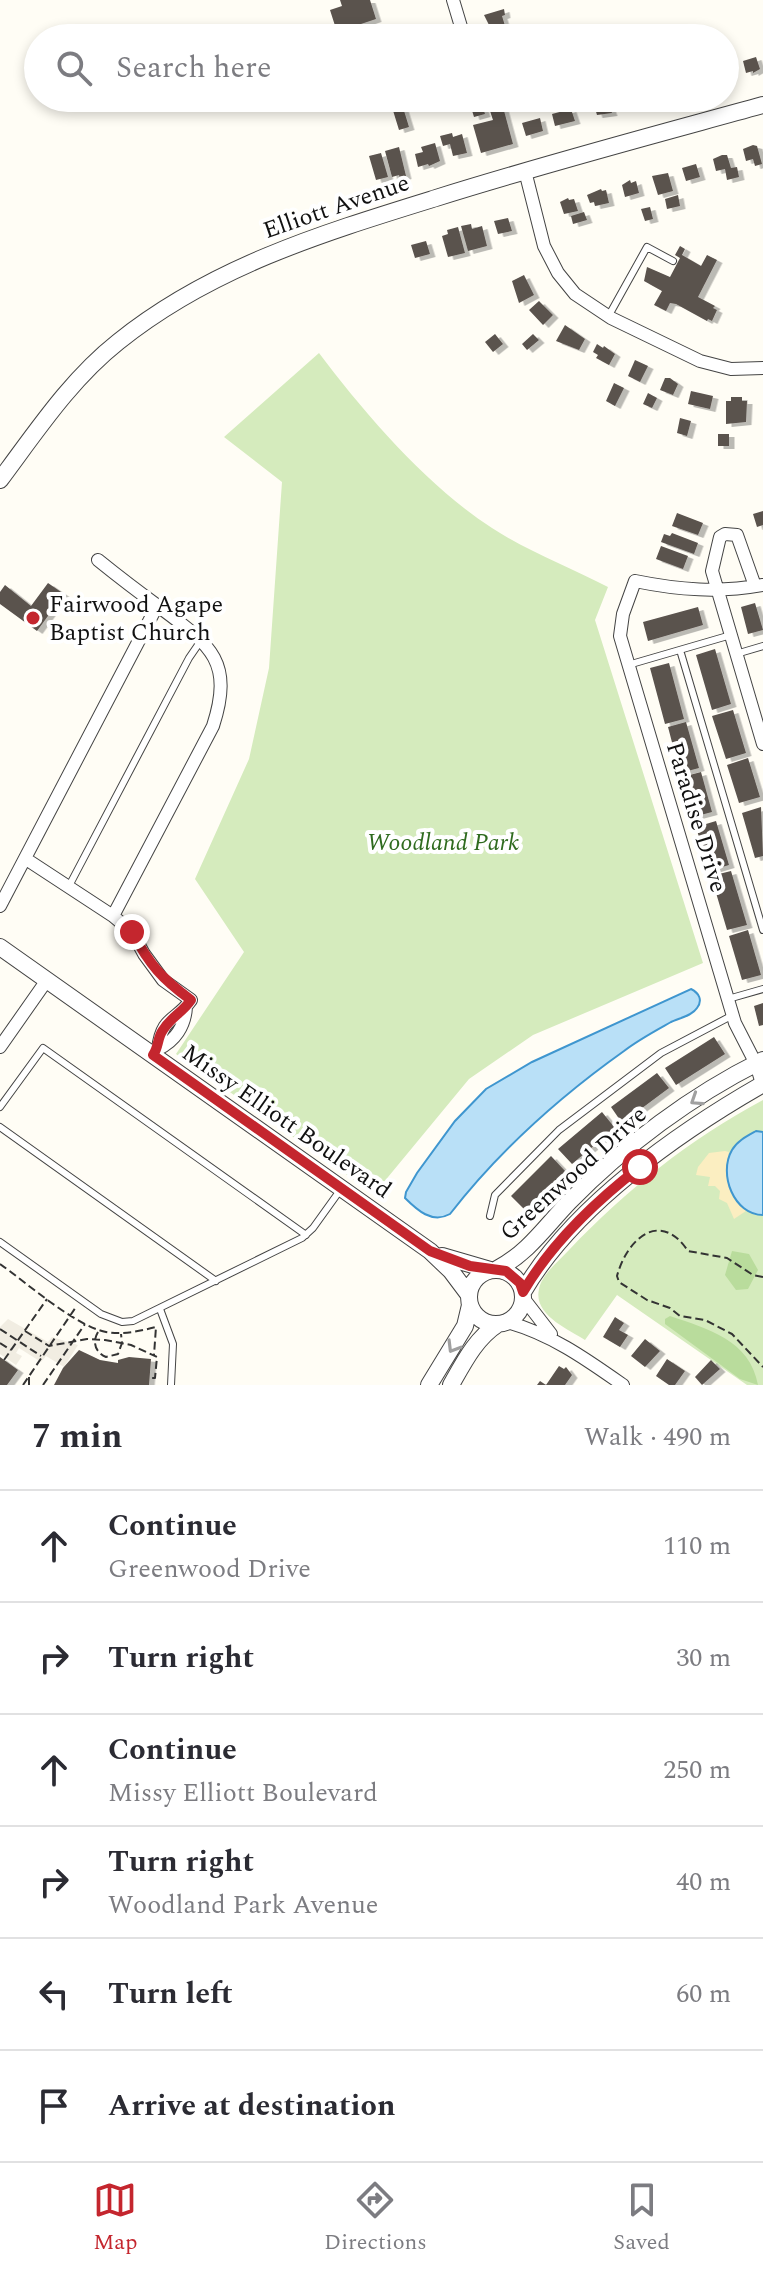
<!DOCTYPE html>
<meta charset="utf-8">
<style>
body{margin:0;font-family:Spectral,serif;background:#f7f7f7;color:#2b2b33}
.stop{position:absolute;width:24px;height:24px;margin:-18px;border:6px solid #c4262e;border-radius:50%;background:#fff}
.stop.end{background:#c4262e;border-color:#fff;box-shadow:0 2px 8px #0008}
.list{margin:0;padding:0;list-style:none}
h2{display:flex;justify-content:space-between;align-items:center;height:104px;margin:0;padding:0 32px;font-size:34px}
h2 small{font-size:26px;font-weight:400;color:#7c7c81}
.list li{display:grid;grid-template-columns:52px 1fr auto;gap:24px;align-items:center;box-sizing:border-box;height:112px;padding:0 32px;border-top:2px solid #e1e1e2}
.list b{display:block;font-size:30px;white-space:nowrap}
.list p{margin:0;font-size:26px;white-space:nowrap;color:#7c7c81}
.list em{font-size:26px;font-style:normal;color:#7c7c81}
.icon{flex:none;width:44px;height:44px;fill:none;stroke:currentColor;stroke-width:2;stroke-linecap:round;stroke-linejoin:round}
.map{position:relative;flex:none;width:763px;height:1385px;overflow:hidden}
.search{position:absolute;background:#fff;box-shadow:0 4px 12px #0003;left:24px;right:24px;top:24px;height:88px;display:flex;align-items:center;gap:20px;box-sizing:border-box;padding:0 28px;border-radius:44px;color:#7c7c81;font-size:30px}
.sheet{height:776px;background:#fff}
nav{display:flex;justify-content:space-around;align-items:center;box-sizing:border-box;height:112px;border-top:2px solid #e1e1e2;background:#fff;font-size:22px;color:#7c7c81}
nav a{display:grid;justify-items:center;gap:4px}
nav .on{color:#c4262e}
.map>svg:first-child{display:block}
</style>
<div class="map">
<svg width="763" height="1385" viewBox="0 0 763 1385">
<defs>
<filter id="shadow"><feDropShadow dx="5.5" dy="3" stdDeviation="0" flood-color="#0004"/></filter>
</defs>
<rect width="100%" height="100%" fill="#fffdf5"/>
<path fill="#d5ebbd" d="M 319,353 C 365,414 428,487 492,528 C 527,551 571,568 608,587 L 595,620 L 703,963 L 533,1035 L 469,1079 L 374,1194 L 176,1054 L 244,952 L 195,879 L 249,759 L 269,668 L 282,482 L 224,437 Z
M 763,1100 L 763,1385 L 747,1385 L 617,1295 L 585,1340 C 568,1329 533,1315 539,1289 C 542,1274 559,1261 569,1250 C 626,1190 690,1139 763,1100 Z"/>
<path fill="#b9dc9c" d="M 732,1251 L 749,1254 L 758,1270 L 748,1289 L 736,1290 L 725,1275 Z
M 670,1316 C 708,1329 750,1340 758,1385 L 740,1379 L 665,1324 L 665,1319 Z"/>
<path fill="#fbeec1" d="M 725,1151 L 729,1152 C 723,1174 727,1197 746,1211 L 734,1219 L 727,1203 L 719,1199 L 720,1191 L 715,1186 L 708,1186 L 710,1177 L 696,1175 L 698,1167 L 709,1153 Z"/>
<path fill="#f1ede2" d="M 8,1319 L 48,1342 L 52,1337 L 78,1345 L 64,1367 L 46,1356 L 41,1362 L 19,1348 L 16,1353 L 22,1356 L 16,1365 L 0,1354 L 0,1327 Z"/>
<path fill="#b9e0f7" stroke="#3f96cf" stroke-width="2" d="M 691,989 C 699,993 703,1000 697,1008 C 692,1016 679,1018 671,1022 C 655,1031 638,1040 624,1051 C 558,1098 499,1151 450,1214 C 432,1224 417,1210 405,1198 L 406,1192 L 417,1173 L 455,1121 L 486,1089 L 532,1062 Z
M 756,1131 L 763,1132 L 763,1215 C 734,1215 718,1174 732,1150 C 737,1141 747,1136 756,1131 Z"/>
<path fill="#5a524d" filter="url(#shadow)" d="M 340,0 L 370,0 L 376,19 L 337,32 L 330,10 L 342,6 Z
M 504,9 L 505,15 L 502,16 L 506,29 L 493,33 L 484,15 Z
M 756,57 L 760,69 L 753,73 L 753,71 L 746,73 L 743,61 Z
M 592,98 L 607,98 L 612,113 L 597,115 Z
M 401,101 L 409,127 L 399,130 L 391,104 Z
M 481,101 L 485,114 L 474,117 L 470,104 Z
M 503,107 L 513,144 L 481,153 L 473,125 L 493,120 L 490,111 Z
M 571,109 L 575,121 L 555,126 L 552,114 Z
M 540,118 L 543,131 L 526,136 L 522,123 Z
M 452,133 L 453,137 L 462,134 L 467,153 L 453,156 L 450,144 L 443,146 L 440,136 Z
M 435,143 L 440,161 L 429,166 L 428,164 L 418,167 L 415,154 L 423,152 L 421,147 Z
M 753,145 L 757,146 L 762,164 L 755,166 L 753,159 L 746,161 L 743,149 Z
M 399,147 L 406,176 L 400,178 L 399,175 L 392,177 L 385,151 Z
M 381,153 L 388,177 L 376,180 L 369,156 Z
M 722,155 L 727,155 L 731,168 L 737,167 L 739,177 L 727,180 L 725,169 L 716,171 L 713,159 Z
M 696,164 L 700,177 L 686,181 L 682,168 Z
M 668,173 L 673,191 L 658,195 L 652,176 Z
M 630,180 L 631,183 L 636,181 L 639,193 L 625,197 L 622,185 Z
M 601,189 L 602,191 L 606,190 L 609,203 L 595,206 L 594,202 L 590,203 L 587,195 Z
M 678,195 L 680,206 L 667,209 L 665,199 Z
M 568,198 L 569,200 L 574,199 L 578,211 L 564,214 L 560,202 Z
M 650,207 L 653,219 L 645,221 L 641,209 Z
M 584,212 L 587,220 L 573,224 L 571,216 Z
M 508,218 L 512,231 L 498,234 L 494,221 Z
M 471,224 L 472,229 L 482,226 L 487,246 L 468,251 L 461,226 Z
M 458,227 L 465,253 L 448,257 L 442,236 L 448,234 L 447,230 Z
M 426,241 L 430,254 L 415,258 L 411,245 Z
M 680,246 L 685,249 L 682,255 L 701,266 L 707,255 L 717,260 L 698,297 L 715,306 L 713,308 L 717,310 L 712,321 L 708,319 L 707,321 L 676,304 L 670,303 L 666,311 L 654,305 L 662,291 L 644,281 L 647,267 L 670,277 L 680,258 L 675,255 Z
M 524,275 L 534,295 L 519,303 L 512,281 Z
M 539,301 L 553,315 L 543,325 L 529,310 Z
M 565,325 L 585,339 L 579,350 L 556,341 Z
M 495,334 L 503,344 L 493,352 L 485,342 Z
M 533,334 L 539,340 L 527,350 L 522,344 Z
M 597,344 L 603,348 L 604,346 L 615,354 L 609,365 L 596,358 L 598,355 L 593,352 Z
M 635,360 L 648,366 L 640,382 L 628,376 Z
M 665,378 L 670,378 L 678,384 L 673,395 L 660,390 Z
M 614,383 L 624,388 L 615,406 L 606,401 Z
M 691,391 L 713,396 L 710,409 L 688,404 Z
M 648,393 L 657,398 L 652,408 L 643,404 Z
M 731,397 L 742,397 L 742,401 L 747,401 L 746,422 L 726,424 L 726,401 L 731,401 Z
M 680,418 L 691,421 L 687,436 L 677,433 Z
M 718,434 L 729,434 L 729,446 L 718,446 Z
M 763,511 L 763,525 L 757,527 L 753,514 Z
M 677,513 L 703,523 L 698,535 L 672,526 Z
M 672,533 L 698,543 L 694,554 L 661,542 L 664,534 L 670,536 Z
M 661,546 L 688,556 L 683,569 L 656,559 Z
M 48,583 L 64,594 L 37,631 L 0,604 L 0,592 L 5,585 L 31,606 Z
M 755,603 L 763,630 L 748,634 L 741,607 Z
M 698,607 L 703,625 L 648,641 L 643,622 Z
M 715,649 L 731,704 L 712,710 L 696,655 Z
M 669,663 L 684,719 L 665,724 L 650,668 Z
M 733,710 L 746,753 L 726,759 L 712,716 Z
M 686,722 L 699,768 L 680,773 L 668,727 Z
M 748,758 L 760,797 L 739,803 L 727,765 Z
M 701,772 L 712,812 L 693,817 L 682,777 Z
M 761,807 L 763,856 L 755,858 L 742,813 Z
M 716,821 L 729,865 L 709,871 L 696,827 Z
M 731,871 L 747,925 L 727,930 L 711,876 Z
M 748,930 L 761,975 L 742,980 L 729,936 Z
M 763,1003 L 763,1025 L 759,1026 L 754,1006 Z
M 714,1037 L 725,1054 L 676,1085 L 665,1068 Z
M 657,1073 L 669,1088 L 622,1123 L 611,1107 Z
M 602,1112 L 615,1128 L 572,1164 L 558,1149 Z
M 551,1156 L 566,1172 L 526,1211 L 511,1196 Z
M 615,1317 L 624,1323 L 619,1330 L 628,1335 L 620,1347 L 603,1337 Z
M 645,1339 L 660,1351 L 645,1367 L 631,1356 Z
M 79,1350 L 100,1360 L 118,1363 L 118,1360 L 129,1357 L 151,1359 L 149,1385 L 54,1385 L 63,1368 Z
M 0,1357 L 18,1370 L 7,1385 L 0,1385 Z
M 667,1359 L 685,1371 L 675,1385 L 669,1385 L 656,1376 Z
M 711,1360 L 720,1369 L 702,1385 L 695,1377 Z
M 559,1366 L 564,1369 L 566,1367 L 572,1375 L 565,1385 L 537,1385 L 540,1381 L 546,1385 Z"/>
<g fill="none" stroke-linecap="round" stroke-linejoin="round">
<g stroke="#444" stroke-width="8">
<path id="service" d="M 608,317 L 647,247 L 673,261
M 680,650 L 763,930
M 736,654 L 763,646
M 628,665 L 731,635
M 69,886 L 189,658 L 200,642
M 728,999 L 763,989
M 0,1107 L 43,1048 L 306,1235
M 0,1127 L 216,1281
M 490,1216 L 495,1195 L 559,1130 L 661,1053 L 733,1015
M 0,1242 L 101,1314 L 122,1322 L 133,1321 L 302,1238 L 313,1228 L 341,1189
M 160,1309 L 173,1344 L 171,1385"/>
</g>
<g stroke="#444" stroke-width="14">
<path id="minor" d="M 453,0 L 462,30
M 525,171 L 544,246 L 558,273 L 575,294 L 611,318 L 700,361 L 731,369 L 763,368
M 98,560 C 119,577 140,593 162,609 C 210,645 234,661 213,726 L 113,916
M 763,585 C 719,593 679,590 635,581 L 623,614 L 620,636 L 735,1023 L 756,1064 L 763,1087
M 755,586 L 737,535 L 725,534 L 720,537 L 712,571 L 763,744
M 26,859 L 113,916 L 132,932 L 144,954 L 163,980 L 191,1000 C 177,1021 162,1015 158,1049 C 175,1041 185,1026 186,1007
M 0,906 L 157,606
M 0,1047 L 47,980
M 524,1299 L 551,1334
M 507,1322 C 551,1334 586,1359 623,1385"/>
</g>
<g stroke="#444" stroke-width="18">
<path id="tertiary" d="M 0,480 C 36,432 70,380 118,342 C 211,267 323,233 436,198 C 544,164 654,135 763,105
M 0,947 L 430,1251 L 451,1271 L 469,1295
M 442,1256 L 490,1270
M 497,1269 C 528,1253 545,1227 569,1202 C 624,1146 692,1095 763,1060
M469 1297a27 27 0 1 1 54 0a27 27 0 1 1-54 0Z
M 523,1292 C 573,1206 679,1132 763,1084
M 429,1385 L 465,1326 L 470,1305
M 451,1385 C 464,1362 476,1338 498,1324"/>
</g>
<path stroke="#333" stroke-width="2" stroke-dasharray="8 4" stroke-linecap="butt" d="M 0,1264 C 27,1283 75,1326 106,1332 C 123,1335 140,1331 156,1327 L 154,1355
M 763,1277 L 753,1275 L 727,1258 L 688,1251 C 660,1209 627,1239 617,1276 L 619,1282 L 647,1300 L 670,1308 L 680,1316 L 705,1320 L 732,1334 L 763,1367
M 0,1329 L 41,1356
M 25,1331 L 49,1346 L 87,1339 L 105,1340 L 131,1345 L 157,1357 L 155,1378 L 150,1378
M 98,1332 C 92,1342 95,1352 106,1357 L 118,1354 L 122,1343 L 121,1334
M 0,1343 L 11,1350
M 4,1360 L 47,1299
M 29,1377 L 29,1385
M 23,1385 L 76,1307
M 43,1385 L 85,1324"/>
<use href="#service" stroke="#fff" stroke-width="6"/>
<use href="#minor" stroke="#fff" stroke-width="12"/>
<use href="#tertiary" stroke="#fff" stroke-width="16"/>
</g>
<defs><path id="oneway-chevron" d="M-2-3.5L2.5 0L-2 3.5" fill="none" stroke-width="1.6" stroke-linecap="round" stroke-linejoin="round" transform="scale(2)"/></defs>
<g stroke="#a0a0a0">
<use href="#oneway-chevron" transform="translate(696 1100) rotate(147)"/>
<use href="#oneway-chevron" transform="translate(453 1347) rotate(121)"/>
</g>
<g fill="none" stroke-linecap="round" stroke-linejoin="round">
<path stroke="#c4262e" stroke-width="10" d="M 132,932 C 150,965 161,978 191,1000 C 183,1012 171,1017 163,1030 C 157,1038 159,1047 153,1055 L 430,1251 L 470,1266 L 506,1271 L 520,1283 L 523,1292 C 551,1244 596,1201 640,1167"/>
</g>
<circle fill="#c4262e" stroke="#fff" stroke-width="3" cx="33" cy="618" r="8"/>
<g text-anchor="middle" stroke-width="8" stroke-linejoin="round" paint-order="stroke">
<g font-size="24" fill="#111" stroke="#fff">
<text transform="translate(336 206) rotate(-19)" y="8">Elliott Avenue</text>
<text transform="translate(697 817) rotate(73)" y="8">Paradise Drive</text>
<text transform="translate(287 1121) rotate(35)" y="8">Missy Elliott Boulevard</text>
<text transform="translate(573 1173) rotate(-42)" y="8">Greenwood Drive</text>
</g>
<g font-size="24" fill="#111" stroke="#fff" text-anchor="start">
<text x="49" y="612">Fairwood Agape<tspan x="49" dy="28">Baptist Church</tspan></text>
</g>
<g font-size="24" font-style="italic" fill="#2f6b1f" stroke="#fff">
<text x="443" y="850">Woodland Park</text>
</g>
</g>
</svg>
<div class="stop" style="left:640px;top:1167px"></div>
<div class="stop end" style="left:132px;top:932px"></div>
<div class="search"><svg class="icon" aria-label="search" viewBox="0 0 24 24"><circle cx="10" cy="10" r="6"/><path d="M15 15l6 6"/></svg>Search here</div>
</div>
<section class="sheet">
<h2>7 min<small>Walk · 490 m</small></h2>
<ul class="list">
<li><svg class="icon" aria-label="ahead" viewBox="0 0 24 24"><path d="M12 20V5M6 11l6-6 6 6"/></svg><div><b>Continue</b><p>Greenwood Drive</p></div><em>110 m</em></li>
<li><svg class="icon" aria-label="right" viewBox="0 0 24 24"><path d="M7 20v-9h11M14 6l5 5-5 5"/></svg><div><b>Turn right</b></div><em>30 m</em></li>
<li><svg class="icon" aria-label="ahead" viewBox="0 0 24 24"><path d="M12 20V5M6 11l6-6 6 6"/></svg><div><b>Continue</b><p>Missy Elliott Boulevard</p></div><em>250 m</em></li>
<li><svg class="icon" aria-label="right" viewBox="0 0 24 24"><path d="M7 20v-9h11M14 6l5 5-5 5"/></svg><div><b>Turn right</b><p>Woodland Park Avenue</p></div><em>40 m</em></li>
<li><svg class="icon" aria-label="left" viewBox="0 0 24 24"><path d="M17 20v-9H6M10 6l-5 5 5 5"/></svg><div><b>Turn left</b></div><em>60 m</em></li>
<li><svg class="icon" aria-label="arrive" viewBox="0 0 24 24"><path d="M6 21V4h12l-3 4 3 4H6"/></svg><div><b>Arrive at destination</b></div></li>
</ul>
</section>
<nav>
<a class="on"><svg class="icon" aria-label="map" viewBox="0 0 24 24"><path d="M3 6l6-2 6 2 6-2v14l-6 2-6-2-6 2zM9 4v14M15 6v14"/></svg>Map</a>
<a><svg class="icon" aria-label="directions" viewBox="0 0 24 24"><path d="M12 3l9 9-9 9-9-9zM9 14v-3h6M13 9l2 2-2 2"/></svg>Directions</a>
<a><svg class="icon" aria-label="saved" viewBox="0 0 24 24"><path d="M7 4h10v16l-5-4-5 4z"/></svg>Saved</a>
</nav>
